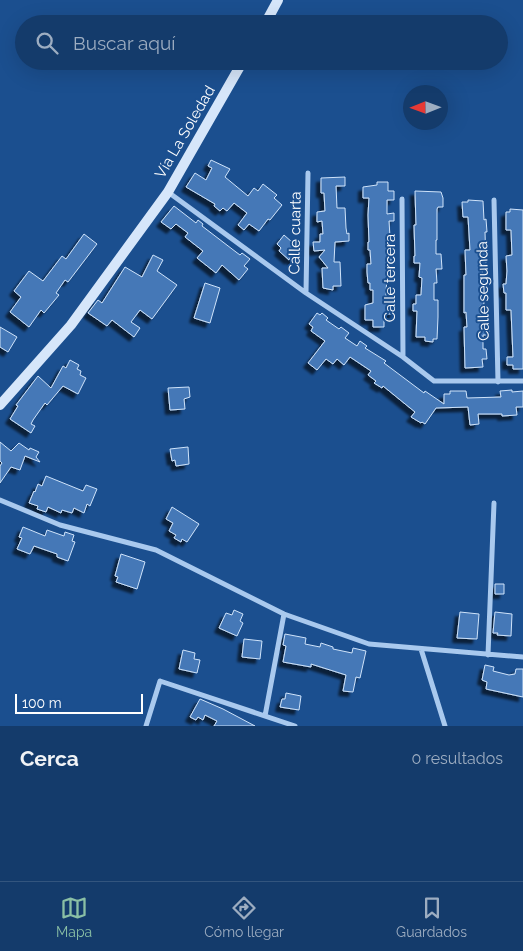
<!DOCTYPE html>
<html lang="es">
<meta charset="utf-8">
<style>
body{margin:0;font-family:Raleway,sans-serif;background:#214673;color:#f1f3f6}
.compass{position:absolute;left:403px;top:85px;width:45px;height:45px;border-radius:50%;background:#143b6b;box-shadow:0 5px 20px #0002;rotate:269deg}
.scale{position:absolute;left:15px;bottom:12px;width:128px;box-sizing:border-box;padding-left:5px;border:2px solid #fff;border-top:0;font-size:14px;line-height:18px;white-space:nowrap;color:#fff;-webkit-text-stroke:4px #1b4f8f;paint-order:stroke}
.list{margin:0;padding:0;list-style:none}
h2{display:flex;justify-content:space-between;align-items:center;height:65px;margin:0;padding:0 20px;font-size:21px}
h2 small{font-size:16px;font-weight:400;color:#9dadc1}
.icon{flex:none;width:28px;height:28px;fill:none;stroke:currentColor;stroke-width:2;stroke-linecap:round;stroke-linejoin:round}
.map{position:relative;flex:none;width:523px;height:726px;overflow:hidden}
.search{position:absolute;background:#143b6b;box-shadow:0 5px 20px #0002;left:15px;right:15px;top:15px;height:55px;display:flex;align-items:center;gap:12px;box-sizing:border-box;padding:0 18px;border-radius:28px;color:#9dadc1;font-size:19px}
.sheet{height:155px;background:#143b6b}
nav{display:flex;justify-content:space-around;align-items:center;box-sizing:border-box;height:70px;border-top:1px solid #33557e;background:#143b6b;font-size:14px;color:#9dadc1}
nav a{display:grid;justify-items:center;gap:2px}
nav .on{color:#8abfa5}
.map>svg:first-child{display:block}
</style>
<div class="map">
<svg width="523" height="726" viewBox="0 0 523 726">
<defs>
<filter id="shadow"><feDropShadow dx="-4.5" dy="4.5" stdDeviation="1" flood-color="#0009"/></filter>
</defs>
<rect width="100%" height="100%" fill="#1b4f8f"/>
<path fill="#4478b7" stroke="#cfe3fa" filter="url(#shadow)" d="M 211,160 L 230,169 L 225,177 L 248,196 L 254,188 L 258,191 L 263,184 L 277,195 L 274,198 L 282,205 L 270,220 L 268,219 L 259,231 L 249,224 L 244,230 L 238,225 L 247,213 L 234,203 L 227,211 L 223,208 L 220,211 L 214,206 L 215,204 L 186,187 L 195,173 L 206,180 L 212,168 L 208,166 Z
M 345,177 L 345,186 L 336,186 L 337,208 L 345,208 L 346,228 L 347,234 L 349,233 L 349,241 L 335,242 L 334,262 L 340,262 L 341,286 L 333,286 L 333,290 L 323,288 L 322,268 L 328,268 L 319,257 L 325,250 L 314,251 L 313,242 L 320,242 L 320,234 L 323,234 L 322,221 L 317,222 L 317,212 L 325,211 L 324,193 L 321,193 L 321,178 Z
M 377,182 L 388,182 L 388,191 L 394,191 L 394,200 L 387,200 L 387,214 L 394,213 L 394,221 L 389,221 L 390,237 L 393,237 L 393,255 L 391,255 L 391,282 L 387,282 L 386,289 L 386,304 L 394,304 L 394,314 L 384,314 L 384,327 L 373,327 L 373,320 L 365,320 L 365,305 L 373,303 L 373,290 L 370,290 L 370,283 L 368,283 L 367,272 L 367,264 L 371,264 L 370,250 L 368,250 L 368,242 L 369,242 L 368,215 L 369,198 L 363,198 L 363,187 L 377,185 Z
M 415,191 L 441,192 L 443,198 L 443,207 L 438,207 L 437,209 L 437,240 L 436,240 L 436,254 L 441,254 L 442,269 L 436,269 L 437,283 L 434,283 L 434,300 L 438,300 L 438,317 L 437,339 L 433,339 L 433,342 L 425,341 L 425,337 L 416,337 L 417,311 L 413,311 L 413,304 L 416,304 L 416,295 L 421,295 L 422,278 L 419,277 L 420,263 L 414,263 L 414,256 L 415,256 L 414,225 L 416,225 Z
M 468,200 L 483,201 L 484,220 L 486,219 L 487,232 L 485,232 L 486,265 L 482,265 L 484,306 L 480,306 L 481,326 L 489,326 L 489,335 L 483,335 L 483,349 L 486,349 L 487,359 L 482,359 L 483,367 L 465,368 L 464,327 L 467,327 L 466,312 L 464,313 L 464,275 L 466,275 L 465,250 L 470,250 L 468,217 L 463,217 L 462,202 L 468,202 Z
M 174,206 L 196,223 L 198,220 L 203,224 L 202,226 L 236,252 L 240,255 L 242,253 L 250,259 L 244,266 L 248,269 L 239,280 L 222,265 L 216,273 L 197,258 L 203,251 L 185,237 L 188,233 L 176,224 L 171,229 L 161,222 Z
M 510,209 L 523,210 L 523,369 L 513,369 L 513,365 L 507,365 L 507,357 L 513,357 L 511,310 L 506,310 L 506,293 L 504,293 L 503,284 L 506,284 L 507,271 L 506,256 L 512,255 L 511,230 L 506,230 L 506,212 L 510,212 Z
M 84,234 L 97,244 L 68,282 L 65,280 L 56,293 L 59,295 L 44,313 L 41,310 L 29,327 L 10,312 L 21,297 L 14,291 L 29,271 L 43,281 L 62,256 L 66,259 Z
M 284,235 L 301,250 L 298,254 L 300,256 L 294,262 L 290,258 L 289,260 L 279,251 L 281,248 L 277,244 Z
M 153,255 L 163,260 L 157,271 L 177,285 L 152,319 L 140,310 L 131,322 L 140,328 L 134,337 L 112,320 L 107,326 L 88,313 L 98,300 L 102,303 L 125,267 L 142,277 Z
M 205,283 L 220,288 L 210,323 L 194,318 Z
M 317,313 L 320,315 L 322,313 L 328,318 L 326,320 L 339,329 L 341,327 L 349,333 L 345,338 L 357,346 L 360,341 L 367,346 L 365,348 L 386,361 L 384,363 L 424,393 L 425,391 L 444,404 L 444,394 L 450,394 L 450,391 L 466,391 L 467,398 L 501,397 L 500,391 L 512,390 L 512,392 L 523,391 L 523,407 L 516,407 L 517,415 L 502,416 L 502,414 L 478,414 L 479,424 L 470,425 L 468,407 L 436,408 L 425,424 L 422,422 L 421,423 L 411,417 L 415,412 L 383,386 L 382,388 L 374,383 L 376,381 L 368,375 L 371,371 L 350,357 L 344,365 L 337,359 L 333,364 L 326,359 L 317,370 L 308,363 L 325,341 L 311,331 L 313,327 L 309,324 Z
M 0,327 L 17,337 L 8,352 L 0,347 Z
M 70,360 L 79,365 L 77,369 L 81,371 L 80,375 L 86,378 L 78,394 L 63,386 L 47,405 L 45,403 L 33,420 L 31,424 L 35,426 L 31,433 L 10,419 L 18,406 L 16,405 L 38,376 L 51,388 L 63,366 L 66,368 Z
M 189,387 L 190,397 L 184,399 L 185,409 L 170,410 L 168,388 Z
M 0,442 L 11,451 L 19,443 L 29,450 L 30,448 L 39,452 L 36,457 L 40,462 L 25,456 L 20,470 L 11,467 L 0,483 L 0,466 L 2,463 L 0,461 Z
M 188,447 L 189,464 L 176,466 L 175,460 L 172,461 L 170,449 Z
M 46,476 L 83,491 L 86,485 L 97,489 L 90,506 L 87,504 L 84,513 L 74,508 L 72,513 L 62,510 L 61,513 L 48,507 L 46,512 L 37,509 L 38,506 L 29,503 L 34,491 L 35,492 L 38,484 L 42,486 Z
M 172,507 L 199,524 L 187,542 L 182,539 L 181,542 L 174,538 L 176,535 L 169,531 L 173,523 L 166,519 Z
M 23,527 L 45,536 L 47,530 L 64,536 L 65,532 L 74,535 L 72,541 L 75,542 L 68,561 L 57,557 L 57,554 L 34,546 L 30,554 L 17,549 L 22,538 L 19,537 Z
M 121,554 L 145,562 L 137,589 L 116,582 L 118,577 L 115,576 Z
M 495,584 L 504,584 L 504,594 L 495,594 Z
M 234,610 L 243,614 L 240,621 L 243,623 L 237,636 L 219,628 L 226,613 L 232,615 Z
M 460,612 L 479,614 L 477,639 L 457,638 Z
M 495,612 L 512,614 L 511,636 L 497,635 L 498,633 L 493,633 Z
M 285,634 L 306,638 L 305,644 L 320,647 L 321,643 L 333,647 L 333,649 L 352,653 L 353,648 L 366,651 L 360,678 L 356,677 L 353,692 L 343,691 L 346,675 L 311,664 L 311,667 L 283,662 L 286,646 L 283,645 Z
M 244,639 L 262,641 L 260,659 L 242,657 Z
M 183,650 L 195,653 L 194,659 L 200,660 L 197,673 L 179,669 Z
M 485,665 L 494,667 L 493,671 L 509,675 L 515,674 L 516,669 L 523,669 L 523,697 L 486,689 L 487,682 L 482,680 Z
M 286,693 L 301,696 L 299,710 L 280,707 L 282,699 L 285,699 Z
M 200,699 L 223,709 L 255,726 L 214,726 L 217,721 L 205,715 L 203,720 L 198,717 L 196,720 L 190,717 Z"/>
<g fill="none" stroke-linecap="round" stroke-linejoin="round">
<path stroke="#a9c9ee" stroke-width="5" d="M 168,192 L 306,293 L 403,357 L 434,381 L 523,381
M 402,199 L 403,357
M 494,200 L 498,382
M 306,293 L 308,173
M 0,500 L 60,525 L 156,550 L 284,614 L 369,644 L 523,657
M 421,649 L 445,726
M 488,655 L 494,503
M 265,716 L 284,614
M 146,726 L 160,681 L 295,726"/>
<path stroke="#d6e6fa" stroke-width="10" d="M 265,24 L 278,0
M 0,405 L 71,325 L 168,192 L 243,61"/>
</g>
<g text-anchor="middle" stroke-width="4" stroke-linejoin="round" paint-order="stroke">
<g font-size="15" fill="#fff" stroke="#1b4f8f">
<text transform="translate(185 132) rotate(-60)" y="5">Vía La Soledad</text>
<text transform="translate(295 233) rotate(-89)" y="5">Calle cuarta</text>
<text transform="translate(390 278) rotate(-90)" y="5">Calle tercera</text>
<text transform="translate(483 291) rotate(-91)" y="5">Calle segunda</text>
</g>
</g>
</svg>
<svg class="compass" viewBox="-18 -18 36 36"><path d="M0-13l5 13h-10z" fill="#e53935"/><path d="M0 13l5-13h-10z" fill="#9dadc1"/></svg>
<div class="scale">100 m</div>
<div class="search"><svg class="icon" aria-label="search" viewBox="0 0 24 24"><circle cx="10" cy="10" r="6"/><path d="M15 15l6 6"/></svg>Buscar aquí</div>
</div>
<section class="sheet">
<h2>Cerca<small>0 resultados</small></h2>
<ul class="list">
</ul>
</section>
<nav>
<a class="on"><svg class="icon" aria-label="map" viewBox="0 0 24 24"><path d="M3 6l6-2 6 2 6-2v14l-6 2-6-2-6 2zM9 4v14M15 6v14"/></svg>Mapa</a>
<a><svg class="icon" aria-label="directions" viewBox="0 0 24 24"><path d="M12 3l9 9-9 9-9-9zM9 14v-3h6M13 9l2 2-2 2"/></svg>Cómo llegar</a>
<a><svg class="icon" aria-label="saved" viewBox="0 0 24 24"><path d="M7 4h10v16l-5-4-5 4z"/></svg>Guardados</a>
</nav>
